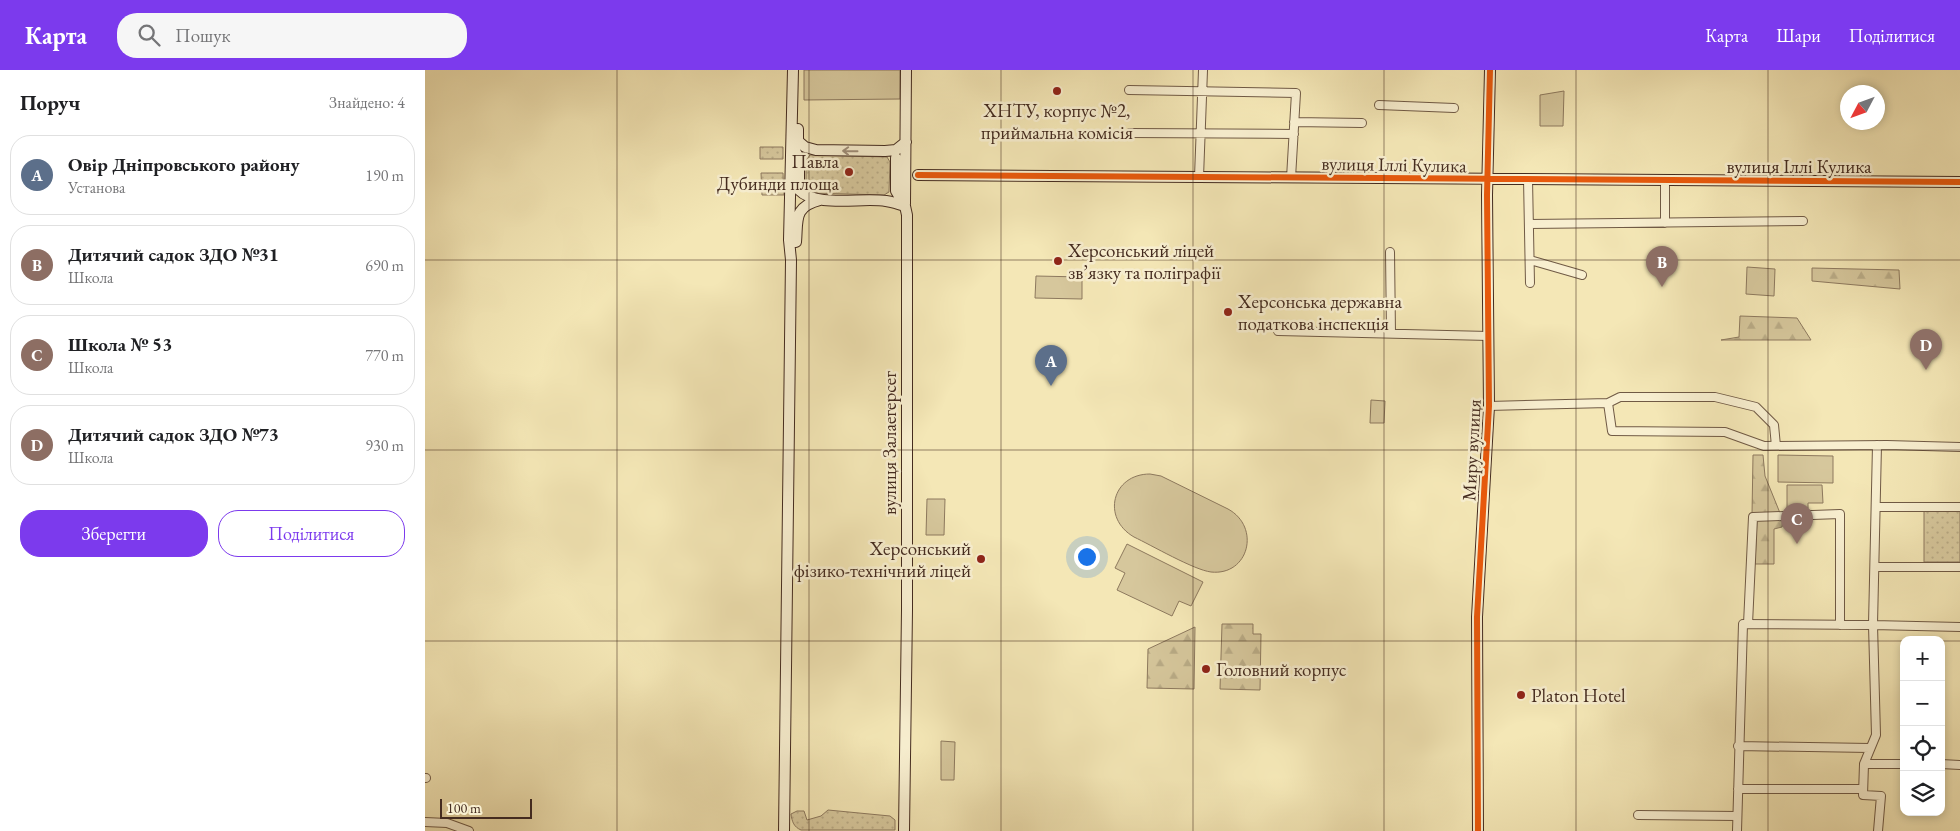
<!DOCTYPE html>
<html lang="uk">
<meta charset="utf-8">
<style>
body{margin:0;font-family:"EB Garamond",serif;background:#f6f6f6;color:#202124}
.controls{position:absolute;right:15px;bottom:15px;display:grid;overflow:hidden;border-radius:10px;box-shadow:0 2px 8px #0003}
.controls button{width:45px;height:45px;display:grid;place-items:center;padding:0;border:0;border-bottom:1px solid #e0e0e0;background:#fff;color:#202124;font:25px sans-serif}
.compass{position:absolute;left:1415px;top:15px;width:45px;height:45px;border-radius:50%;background:#fff;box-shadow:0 2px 8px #0003;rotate:229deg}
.scale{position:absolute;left:15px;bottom:12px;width:92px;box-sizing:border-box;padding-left:5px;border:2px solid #442b1f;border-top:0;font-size:14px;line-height:18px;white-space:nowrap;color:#442b1f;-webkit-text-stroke:4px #f8efd0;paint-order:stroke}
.you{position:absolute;left:661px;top:486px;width:18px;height:18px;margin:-12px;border:4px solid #fff;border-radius:50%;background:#1a73e8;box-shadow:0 0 0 8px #1a73e833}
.badge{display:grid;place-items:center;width:32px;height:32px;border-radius:50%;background:#7c3aed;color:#fff;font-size:16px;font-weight:700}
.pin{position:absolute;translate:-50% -41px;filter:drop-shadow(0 1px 2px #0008)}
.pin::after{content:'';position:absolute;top:26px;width:18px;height:15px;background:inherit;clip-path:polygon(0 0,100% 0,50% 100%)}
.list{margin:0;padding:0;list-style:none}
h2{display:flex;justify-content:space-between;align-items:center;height:65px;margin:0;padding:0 20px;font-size:21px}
h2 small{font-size:16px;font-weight:400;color:#757577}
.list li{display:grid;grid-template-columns:32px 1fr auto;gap:15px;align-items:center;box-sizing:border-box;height:80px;margin:0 10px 10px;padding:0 10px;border:1px solid #e0e0e0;border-radius:20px}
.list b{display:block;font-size:19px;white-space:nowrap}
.list p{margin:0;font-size:16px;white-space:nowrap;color:#757577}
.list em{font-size:16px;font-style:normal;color:#757577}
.actions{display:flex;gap:10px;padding:15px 20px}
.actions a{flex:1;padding:11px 0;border:1px solid #7c3aed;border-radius:20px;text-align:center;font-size:18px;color:#7c3aed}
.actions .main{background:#7c3aed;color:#fff}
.icon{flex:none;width:28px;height:28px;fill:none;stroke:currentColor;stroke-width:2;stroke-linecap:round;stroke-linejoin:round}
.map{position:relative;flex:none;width:1535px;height:761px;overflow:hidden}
header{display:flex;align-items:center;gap:30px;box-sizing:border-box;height:70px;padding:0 25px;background:#7c3aed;color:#fff}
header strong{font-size:24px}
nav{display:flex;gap:28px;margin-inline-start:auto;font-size:18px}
.search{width:350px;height:45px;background:#f6f6f6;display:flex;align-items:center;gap:12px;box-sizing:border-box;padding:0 18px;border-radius:20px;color:#757577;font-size:19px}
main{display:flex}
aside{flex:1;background:#fff}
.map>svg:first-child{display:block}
</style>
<header>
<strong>Карта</strong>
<div class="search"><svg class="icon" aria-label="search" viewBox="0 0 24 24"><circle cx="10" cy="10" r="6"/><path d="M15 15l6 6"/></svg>Пошук</div>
<nav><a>Карта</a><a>Шари</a><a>Поділитися</a></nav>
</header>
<main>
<aside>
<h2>Поруч<small>Знайдено: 4</small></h2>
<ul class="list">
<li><span class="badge" style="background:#5c6f8a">A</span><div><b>Овір Дніпровського району</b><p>Установа</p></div><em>190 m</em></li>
<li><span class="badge" style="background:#8d6e63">B</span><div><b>Дитячий садок ЗДО №31</b><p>Школа</p></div><em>690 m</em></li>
<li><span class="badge" style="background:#8d6e63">C</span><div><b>Школа № 53</b><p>Школа</p></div><em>770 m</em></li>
<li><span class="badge" style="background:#8d6e63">D</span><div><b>Дитячий садок ЗДО №73</b><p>Школа</p></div><em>930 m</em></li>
</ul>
<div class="actions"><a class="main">Зберегти</a><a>Поділитися</a></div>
</aside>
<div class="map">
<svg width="1535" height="761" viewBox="0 0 1535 761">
<defs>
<pattern id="grass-dots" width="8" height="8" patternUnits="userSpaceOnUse" patternTransform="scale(1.25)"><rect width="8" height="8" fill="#d6c79c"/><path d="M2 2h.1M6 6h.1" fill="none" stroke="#b9ab86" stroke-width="1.8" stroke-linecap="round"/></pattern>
<pattern id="forest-firs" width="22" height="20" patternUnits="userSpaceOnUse" patternTransform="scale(1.25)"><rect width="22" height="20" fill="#d6c79c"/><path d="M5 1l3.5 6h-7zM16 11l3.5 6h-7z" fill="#b9ab86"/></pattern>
</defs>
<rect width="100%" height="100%" fill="#f4e7b6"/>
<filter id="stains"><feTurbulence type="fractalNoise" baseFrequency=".004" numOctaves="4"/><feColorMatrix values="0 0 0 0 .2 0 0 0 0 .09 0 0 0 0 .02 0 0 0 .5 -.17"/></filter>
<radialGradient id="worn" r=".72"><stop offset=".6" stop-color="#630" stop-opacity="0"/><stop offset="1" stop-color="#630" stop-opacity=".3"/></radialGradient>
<path fill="url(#grass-dots)" stroke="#8d795e" d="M 335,77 L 358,77 L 358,89 L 335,89 Z
M 385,85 L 462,87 L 465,92 L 464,122 L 459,125 L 386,123 L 381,117 L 381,90 Z
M 336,103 L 358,103 L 359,125 L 337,125 Z
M 1499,441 L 1535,441 L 1535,492 L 1499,492 Z
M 403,740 L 465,746 L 470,750 L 470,760 L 376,760 C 369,757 367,752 366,744 L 372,741 L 379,741 L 382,750 L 396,746 Z"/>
<path fill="url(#forest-firs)" stroke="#8d795e" d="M 1387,198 L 1474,200 L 1475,219 L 1387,211 Z
M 1315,246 L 1372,248 L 1386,270 L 1296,270 L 1314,267 Z
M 1328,385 L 1338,385 L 1340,406 L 1355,443 L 1327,445 Z
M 1358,448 L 1357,457 L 1349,459 L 1349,494 L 1330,494 L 1332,450 Z
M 797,554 L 828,554 L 828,564 L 836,564 L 835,620 L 795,619 Z
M 770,557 L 769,619 L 722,618 L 723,579 Z"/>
<path fill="#d6c79c" stroke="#8d795e" d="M 379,0 L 475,0 L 475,29 L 379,30 Z
M 1139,21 L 1138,56 L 1115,56 L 1115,25 Z
M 1322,197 L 1350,199 L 1349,226 L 1321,224 Z
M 611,206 L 657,207 L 657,229 L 610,228 Z
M 946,330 L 960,331 L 959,353 L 945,353 Z
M 1353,385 L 1408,386 L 1408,413 L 1353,412 Z
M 725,404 L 736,406 L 803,439 C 836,457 824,506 786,502 C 769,500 726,475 709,467 C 676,448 687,404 725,404 Z
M 1362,415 L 1397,415 L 1398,433 L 1383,433 L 1383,438 L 1362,438 Z
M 502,429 L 520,429 L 519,465 L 501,465 Z
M 702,474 L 778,512 L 766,536 L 754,531 L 747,546 L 692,520 L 700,503 L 690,498 Z
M 516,671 L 530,672 L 529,710 L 516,710 Z"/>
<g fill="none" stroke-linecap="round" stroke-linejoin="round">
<g stroke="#705a45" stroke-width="10">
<path id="street" d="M 704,20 L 871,23 L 866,108
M 954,35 L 1029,38
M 869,52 L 937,53
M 705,63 L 869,64
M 774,107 L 778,0
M 1103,109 L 1105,213
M 1240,110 L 1240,153
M 1104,154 L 1378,151
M 965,182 L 966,263
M 1105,190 L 1157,205
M 853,261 L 1064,266
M 1183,333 L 1195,327 L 1290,327 L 1331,337 L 1349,355 L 1351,376
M 1064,336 L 1183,333 L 1187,361 L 1300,362 L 1339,376 L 1462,375 L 1535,377
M 1451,437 L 1535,437
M 1450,497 L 1535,497
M 1323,554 L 1328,447 L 1415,444 L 1415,555
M 1313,676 L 1445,678
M 1439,694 L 1479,694
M 1516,694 L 1535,695
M 0,708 L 1,708
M 1313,719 L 1438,719
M 1213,745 L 1312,746
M 0,752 L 22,753 L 44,761
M 1312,761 L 1318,554 L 1448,555 L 1452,375
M 1453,761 L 1456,726 L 1438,725 L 1439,694 L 1451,665 L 1448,555 L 1535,557"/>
</g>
<g stroke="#442b1f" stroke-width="12">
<path id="secondary" d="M 373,59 L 373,71 L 380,77 L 391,80 L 460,81 L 471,80 L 481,72
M 367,75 L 374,88 L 374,120 C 391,138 437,127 461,131 C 467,132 474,134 480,136
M 471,88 L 471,121 L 480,136 L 482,145 L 482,540 L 479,761
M 493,105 L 1535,112
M 480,134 L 481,0
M 371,172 C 373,150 368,137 395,130
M 359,761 L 366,190 L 364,170 L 368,0
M 1053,761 L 1052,547 L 1064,336 L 1062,125 L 1065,0"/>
</g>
<use href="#street" stroke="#f8efd0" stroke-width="8"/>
<use href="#secondary" stroke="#f8efd0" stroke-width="10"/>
<g stroke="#f8efd0" stroke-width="9">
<path id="cycleway" d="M 493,105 L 1535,112
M 1053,761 L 1052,547 L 1064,336 L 1062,125 L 1065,0"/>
</g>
<use href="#cycleway" stroke="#e8590c" stroke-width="6"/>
</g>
<defs><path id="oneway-shaft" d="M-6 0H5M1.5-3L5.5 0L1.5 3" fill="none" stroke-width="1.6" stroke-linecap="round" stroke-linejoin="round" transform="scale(1.25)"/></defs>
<use stroke="#9e8d78" href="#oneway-shaft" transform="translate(425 81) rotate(-179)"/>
<path fill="none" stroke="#442b1f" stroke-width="1" stroke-opacity="0.55" d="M 192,0 L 192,761M 384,0 L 384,761M 576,0 L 576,761M 768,0 L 768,761M 959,0 L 959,761M 1151,0 L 1151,761M 1343,0 L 1343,761M 0,190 L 1535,190M 0,380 L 1535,380M 0,571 L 1479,571M 1516,571 L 1535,571"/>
<g fill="#8f2418" stroke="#f8efd0" stroke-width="2">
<circle cx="632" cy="21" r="5"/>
<circle cx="424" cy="102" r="5"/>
<circle cx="633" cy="191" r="5"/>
<circle cx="803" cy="242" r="5"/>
<circle cx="556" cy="489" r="5"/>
<circle cx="781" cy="599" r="5"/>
<circle cx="1096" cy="625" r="5"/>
</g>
<g text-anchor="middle" stroke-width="5" stroke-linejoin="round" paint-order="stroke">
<g font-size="19" fill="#442b1f" stroke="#f8efd0" text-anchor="start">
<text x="632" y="47" text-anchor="middle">ХНТУ, корпус №2,<tspan x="632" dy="22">приймальна комісія</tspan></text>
<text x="414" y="98" text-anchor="end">Павла<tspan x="414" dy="22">Дубинди площа</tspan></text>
<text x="643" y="187">Херсонський ліцей<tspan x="643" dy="22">зв’язку та поліграфії</tspan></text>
<text x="813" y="238">Херсонська державна<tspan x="813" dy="22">податкова інспекція</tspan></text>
<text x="546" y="485" text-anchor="end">Херсонський<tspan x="546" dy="22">фізико-технічний ліцей</tspan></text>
<text x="791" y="606">Головний корпус</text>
<text x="1106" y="632">Platon Hotel</text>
</g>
<g font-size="19" fill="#442b1f" stroke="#f8efd0">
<text transform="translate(969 94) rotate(1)" y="7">вулиця Іллі Кулика</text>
<text x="1374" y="103">вулиця Іллі Кулика</text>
<text transform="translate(464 373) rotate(-90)" y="7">вулиця Залаегерсег</text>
<text transform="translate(1046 380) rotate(-87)" y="7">Миру вулиця</text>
</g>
</g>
<rect width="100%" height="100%" filter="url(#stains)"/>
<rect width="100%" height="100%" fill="url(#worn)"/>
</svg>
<div class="controls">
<button>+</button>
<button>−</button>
<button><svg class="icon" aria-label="locate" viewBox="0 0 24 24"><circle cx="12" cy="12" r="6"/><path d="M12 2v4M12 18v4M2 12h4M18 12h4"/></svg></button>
<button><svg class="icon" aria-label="layers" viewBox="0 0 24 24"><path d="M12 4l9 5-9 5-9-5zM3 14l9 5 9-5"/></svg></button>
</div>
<svg class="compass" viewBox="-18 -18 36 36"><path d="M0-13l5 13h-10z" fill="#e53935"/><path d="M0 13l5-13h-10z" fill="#757577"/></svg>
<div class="scale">100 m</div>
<div class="you"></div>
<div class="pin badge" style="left:626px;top:316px;background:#5c6f8a">A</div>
<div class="pin badge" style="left:1237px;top:217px;background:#8d6e63">B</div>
<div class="pin badge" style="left:1372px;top:474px;background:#8d6e63">C</div>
<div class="pin badge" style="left:1501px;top:300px;background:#8d6e63">D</div>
</div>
</main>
